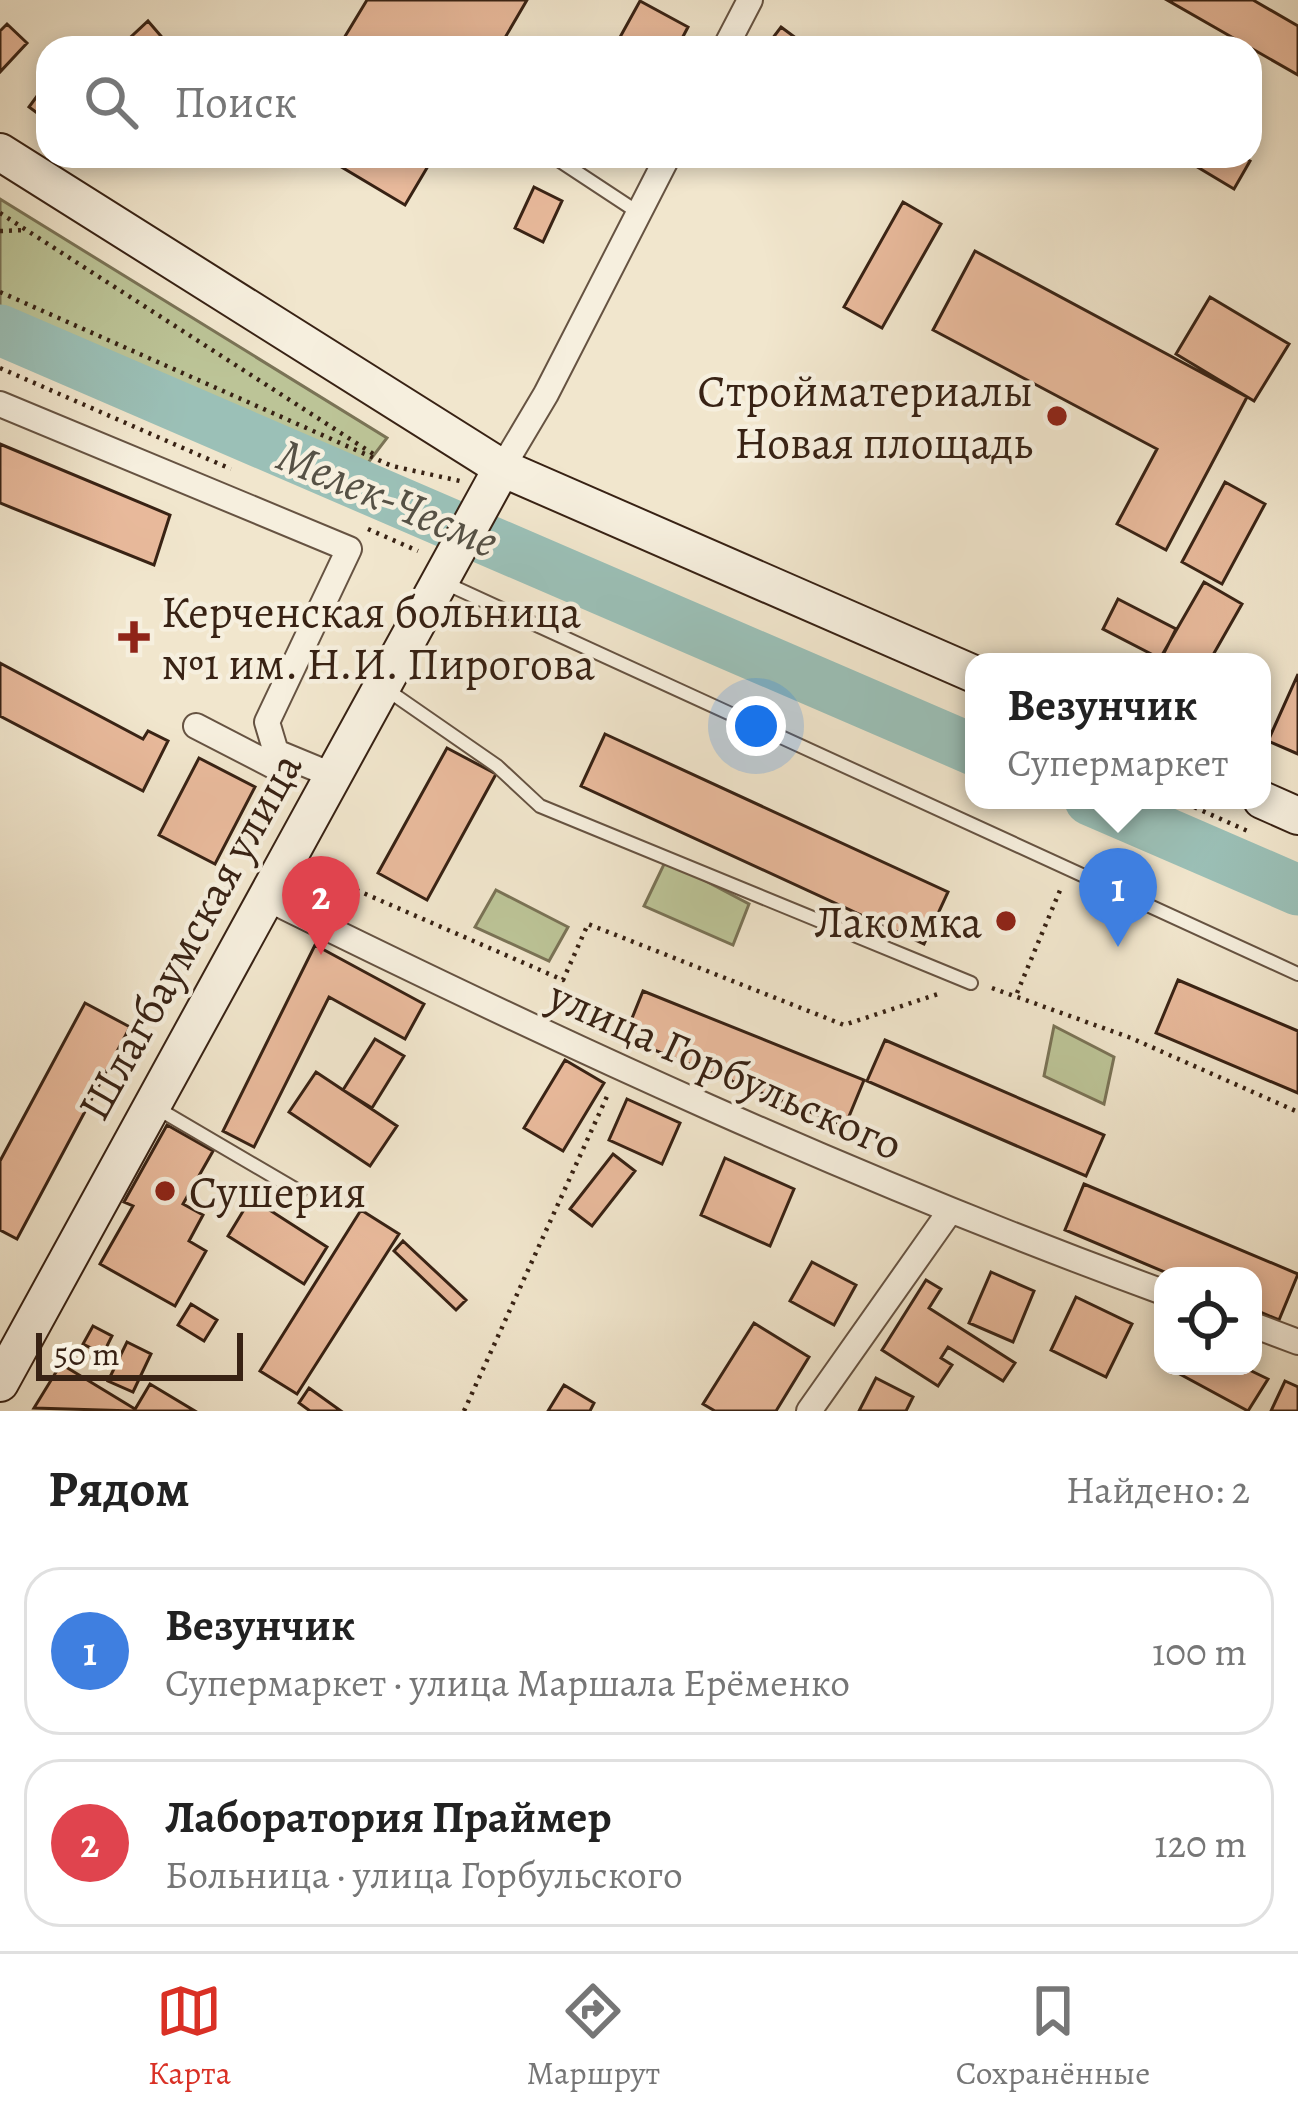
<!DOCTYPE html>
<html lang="ru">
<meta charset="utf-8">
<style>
body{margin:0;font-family:Alegreya,serif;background:#f2f2f2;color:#222}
.controls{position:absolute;right:36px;bottom:36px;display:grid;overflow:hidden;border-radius:24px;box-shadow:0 6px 18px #0003}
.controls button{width:108px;height:108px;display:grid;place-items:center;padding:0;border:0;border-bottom:3px solid #e0e0e0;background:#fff;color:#222;font:60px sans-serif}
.scale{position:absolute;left:36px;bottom:30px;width:207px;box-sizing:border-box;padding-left:12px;border:6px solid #382214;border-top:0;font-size:33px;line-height:42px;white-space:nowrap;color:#382214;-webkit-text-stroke:9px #f6efde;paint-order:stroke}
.you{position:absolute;left:756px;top:726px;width:42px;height:42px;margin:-30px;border:9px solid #fff;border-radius:50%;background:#1a73e8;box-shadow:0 0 0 18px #1a73e833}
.badge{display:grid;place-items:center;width:78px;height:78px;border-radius:50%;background:#d93025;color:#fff;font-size:39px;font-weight:700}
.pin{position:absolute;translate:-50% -99px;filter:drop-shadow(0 3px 6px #0008)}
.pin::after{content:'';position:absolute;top:63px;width:42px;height:36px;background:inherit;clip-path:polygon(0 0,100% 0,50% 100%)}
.popup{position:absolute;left:965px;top:653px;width:306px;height:156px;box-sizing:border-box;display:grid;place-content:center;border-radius:24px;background:#fff;filter:drop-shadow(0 3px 9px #0005);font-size:39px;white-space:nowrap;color:#767676}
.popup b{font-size:45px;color:#222}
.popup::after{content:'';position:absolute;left:50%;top:100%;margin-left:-24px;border:24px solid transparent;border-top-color:#fff}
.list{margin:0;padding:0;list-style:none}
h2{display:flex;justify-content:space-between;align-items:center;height:156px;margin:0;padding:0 48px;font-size:51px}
h2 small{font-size:39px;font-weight:400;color:#767676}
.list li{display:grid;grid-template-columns:78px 1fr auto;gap:36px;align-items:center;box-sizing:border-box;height:168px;margin:0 24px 24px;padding:0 24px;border:3px solid #e0e0e0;border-radius:36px}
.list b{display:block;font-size:45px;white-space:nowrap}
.list p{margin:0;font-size:39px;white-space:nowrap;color:#767676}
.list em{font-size:39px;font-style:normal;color:#767676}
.icon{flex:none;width:66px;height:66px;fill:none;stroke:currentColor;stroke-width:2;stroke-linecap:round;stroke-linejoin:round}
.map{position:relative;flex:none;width:1298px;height:1411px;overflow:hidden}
.search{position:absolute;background:#fff;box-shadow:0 6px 18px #0003;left:36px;right:36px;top:36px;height:132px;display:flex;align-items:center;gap:30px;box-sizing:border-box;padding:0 42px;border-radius:36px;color:#767676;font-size:45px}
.sheet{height:540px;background:#fff}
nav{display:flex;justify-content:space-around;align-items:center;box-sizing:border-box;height:168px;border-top:3px solid #e0e0e0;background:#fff;font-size:33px;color:#767676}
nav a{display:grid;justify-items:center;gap:6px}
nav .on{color:#d93025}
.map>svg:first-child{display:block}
</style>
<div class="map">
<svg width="1298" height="1411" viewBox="0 0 1298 1411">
<rect width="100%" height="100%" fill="#f1e6cd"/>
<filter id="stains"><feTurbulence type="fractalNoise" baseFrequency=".00167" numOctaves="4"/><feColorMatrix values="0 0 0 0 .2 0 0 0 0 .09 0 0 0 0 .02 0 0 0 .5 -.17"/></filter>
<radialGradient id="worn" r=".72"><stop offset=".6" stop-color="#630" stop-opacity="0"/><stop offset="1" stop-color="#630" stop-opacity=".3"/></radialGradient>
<path fill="#bcc497" stroke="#7a7356" stroke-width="3" d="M 0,199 L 387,438 L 361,472 L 0,313 Z
M 666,860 L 749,904 L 733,945 L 644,906 Z
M 496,890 L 568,927 L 549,961 L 475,927 Z
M 1054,1026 L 1114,1057 L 1104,1104 L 1044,1076 Z"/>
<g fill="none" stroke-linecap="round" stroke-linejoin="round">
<path stroke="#9bc0b7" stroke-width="51" d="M 0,330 L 974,750
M 1090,800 L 1298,890"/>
</g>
<path fill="#e9ba9c" stroke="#382214" stroke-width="3" d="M 367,0 L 527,0 L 499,48 L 338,48 Z
M 1167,0 L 1253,0 L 1298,26 L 1298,75 Z
M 640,1 L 688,27 L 677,48 L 614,48 Z
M 148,21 L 166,42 L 160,48 L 119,48 Z
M 7,24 L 27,43 L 0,72 L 0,31 Z
M 781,27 L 800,41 L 795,48 L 769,43 Z
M 48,81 L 48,121 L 29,107 Z
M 323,156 L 434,156 L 405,205 Z
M 1179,156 L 1241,156 L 1250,161 L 1234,189 Z
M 534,187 L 562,201 L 543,242 L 515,228 Z
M 903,202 L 941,224 L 882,328 L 844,307 Z
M 975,251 L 1247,397 L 1166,550 L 1117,524 L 1157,449 L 933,330 Z
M 1210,297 L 1289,344 L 1254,401 L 1176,354 Z
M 0,444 L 170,515 L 154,565 L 0,503 Z
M 1225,482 L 1265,504 L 1222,584 L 1182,562 Z
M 1204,582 L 1242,604 L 1209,662 L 1158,662 Z
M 1118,599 L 1176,629 L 1161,659 L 1103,629 Z
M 0,663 L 143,739 L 148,731 L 168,741 L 143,791 L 0,716 Z
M 1298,674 L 1298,754 L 1268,741 Z
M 605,734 L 948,892 L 924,944 L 581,786 Z
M 447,748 L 496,774 L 427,900 L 378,873 Z
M 199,758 L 255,787 L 215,864 L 159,835 Z
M 315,945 L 424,1004 L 405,1039 L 329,997 L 254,1147 L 223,1131 Z
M 1178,980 L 1298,1031 L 1298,1093 L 1156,1033 Z
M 643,991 L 864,1080 L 845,1126 L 624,1038 Z
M 85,1003 L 130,1027 L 17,1239 L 0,1230 L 0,1161 Z
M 375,1039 L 404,1056 L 372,1108 L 343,1090 Z
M 885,1040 L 1104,1135 L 1086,1176 L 867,1081 Z
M 565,1060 L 604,1083 L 563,1151 L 524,1128 Z
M 316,1072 L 397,1126 L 370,1166 L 289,1112 Z
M 627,1099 L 680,1123 L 662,1164 L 609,1140 Z
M 167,1125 L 213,1151 L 183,1204 L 203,1215 L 189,1241 L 206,1251 L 175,1306 L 100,1264 L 133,1206 L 124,1202 Z
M 613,1154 L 635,1171 L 592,1226 L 570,1209 Z
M 725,1158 L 794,1189 L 770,1246 L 701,1215 Z
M 1084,1184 L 1298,1274 L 1279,1320 L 1253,1309 L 1253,1276 L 1174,1276 L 1065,1230 Z
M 251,1198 L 327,1247 L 304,1284 L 228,1236 Z
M 361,1210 L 399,1234 L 297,1394 L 260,1371 Z
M 403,1241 L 466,1300 L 456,1310 L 394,1251 Z
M 812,1262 L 856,1285 L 834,1325 L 790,1301 Z
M 991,1272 L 1034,1291 L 1013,1342 L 969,1323 Z
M 926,1280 L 941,1289 L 929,1308 L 1015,1363 L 1003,1381 L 948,1347 L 941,1358 L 952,1365 L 938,1386 L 882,1350 Z
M 1076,1297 L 1132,1324 L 1106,1377 L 1051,1350 Z
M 191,1304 L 217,1320 L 204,1341 L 178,1325 Z
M 754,1323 L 809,1357 L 776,1411 L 715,1411 L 703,1404 Z
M 93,1326 L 112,1336 L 103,1354 L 83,1344 Z
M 127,1342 L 151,1354 L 133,1392 L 108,1381 Z
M 61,1364 L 135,1409 L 134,1411 L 34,1408 Z
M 1163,1365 L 1241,1366 L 1268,1379 L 1248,1411 Z
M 876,1378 L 913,1397 L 906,1411 L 859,1411 Z
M 1285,1381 L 1298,1387 L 1298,1411 L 1271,1411 Z
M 150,1384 L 195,1411 L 134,1411 Z
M 564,1385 L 594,1403 L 590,1411 L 548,1411 Z
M 309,1388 L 341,1411 L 310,1411 L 299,1403 Z"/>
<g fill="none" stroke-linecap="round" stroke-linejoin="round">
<g stroke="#665342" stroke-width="16">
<path id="lane" d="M 554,157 L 639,213
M 445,583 L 1298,974
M 383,687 L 497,766 L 540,806 L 971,983
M 155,1107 L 300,1192"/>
</g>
<g stroke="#665342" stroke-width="28">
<path id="street" d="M 725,48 L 750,0
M 0,404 L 349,549 L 267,722 L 276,752 L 334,776
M 502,468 L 546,394 L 668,156
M 196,726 L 285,772
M 266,898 C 561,1044 854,1179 1163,1292
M 1253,1325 L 1298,1342
M 809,1411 L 948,1214"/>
</g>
<g stroke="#382214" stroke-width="40">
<path id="secondary" d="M 0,152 L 502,468 L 974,674
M 1262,800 L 1298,816
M 0,1383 L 502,468"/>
</g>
<path stroke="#382214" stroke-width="4.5" stroke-dasharray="3 6" stroke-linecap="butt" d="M 0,213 L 378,457
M 0,231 L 25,230
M 0,292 L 392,466 L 460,481
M 0,368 L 231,469
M 368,529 L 418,551
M 1178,800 L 1250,832
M 315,872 L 563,980 L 588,924 L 844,1025 L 941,993
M 992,988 L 1131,1038 L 1298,1112
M 1017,993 L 1061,888
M 464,1411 L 609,1092"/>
<use href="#lane" stroke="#f6efde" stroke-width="12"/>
<use href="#street" stroke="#f6efde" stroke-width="24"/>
<use href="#secondary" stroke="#f6efde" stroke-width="36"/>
</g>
<g fill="#8f2418" stroke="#f6efde" stroke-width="4.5">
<circle cx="1057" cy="416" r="12"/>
<path d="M128 619h12v12h12v12h-12v12h-12v-12h-12v-12h12z"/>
<circle cx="1006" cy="921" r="12"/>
<circle cx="165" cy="1191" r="12"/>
</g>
<g text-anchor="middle" stroke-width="9" stroke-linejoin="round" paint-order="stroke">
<g font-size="45" fill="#382214" stroke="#f6efde" text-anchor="end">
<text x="1033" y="406">Стройматериалы<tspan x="1033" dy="52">Новая площадь</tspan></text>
<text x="161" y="627" text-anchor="start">Керченская больница<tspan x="161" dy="52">№1 им. Н.И. Пирогова</tspan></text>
<text x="982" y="937">Лакомка</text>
<text x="189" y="1207" text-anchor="start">Сушерия</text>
</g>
<g font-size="45" fill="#382214" stroke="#f6efde">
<text transform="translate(189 936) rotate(-61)" y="16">Шлагбаумская улица</text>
<text transform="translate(726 1069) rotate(24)" y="16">улица Горбульского</text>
</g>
<g font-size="48" font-style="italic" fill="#565145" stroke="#f6efde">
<text transform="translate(388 497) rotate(23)" y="17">Мелек-Чесме</text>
</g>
</g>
<rect width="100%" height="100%" filter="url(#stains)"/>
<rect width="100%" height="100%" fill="url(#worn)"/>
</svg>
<div class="controls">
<button><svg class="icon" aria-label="locate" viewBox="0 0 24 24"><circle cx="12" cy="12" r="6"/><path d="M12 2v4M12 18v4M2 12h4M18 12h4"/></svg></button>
</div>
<div class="scale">50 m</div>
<div class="you"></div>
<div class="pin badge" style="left:1118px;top:947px;background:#3f7fe0">1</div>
<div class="popup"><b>Везунчик</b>Супермаркет</div>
<div class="pin badge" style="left:321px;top:955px;background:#e0444e">2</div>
<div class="search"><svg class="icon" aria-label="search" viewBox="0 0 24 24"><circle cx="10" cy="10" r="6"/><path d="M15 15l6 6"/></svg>Поиск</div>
</div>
<section class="sheet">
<h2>Рядом<small>Найдено: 2</small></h2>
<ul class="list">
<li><span class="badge" style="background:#3f7fe0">1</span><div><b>Везунчик</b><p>Супермаркет · улица Маршала Ерёменко</p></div><em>100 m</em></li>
<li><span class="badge" style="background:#e0444e">2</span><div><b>Лаборатория Праймер</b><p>Больница · улица Горбульского</p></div><em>120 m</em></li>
</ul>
</section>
<nav>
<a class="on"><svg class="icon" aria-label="map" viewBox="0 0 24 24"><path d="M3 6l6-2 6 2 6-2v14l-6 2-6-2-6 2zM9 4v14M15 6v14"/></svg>Карта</a>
<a><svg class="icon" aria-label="directions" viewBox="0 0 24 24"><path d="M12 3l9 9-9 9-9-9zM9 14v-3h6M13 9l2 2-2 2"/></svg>Маршрут</a>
<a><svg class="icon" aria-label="saved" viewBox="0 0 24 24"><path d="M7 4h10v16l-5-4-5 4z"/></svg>Сохранённые</a>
</nav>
